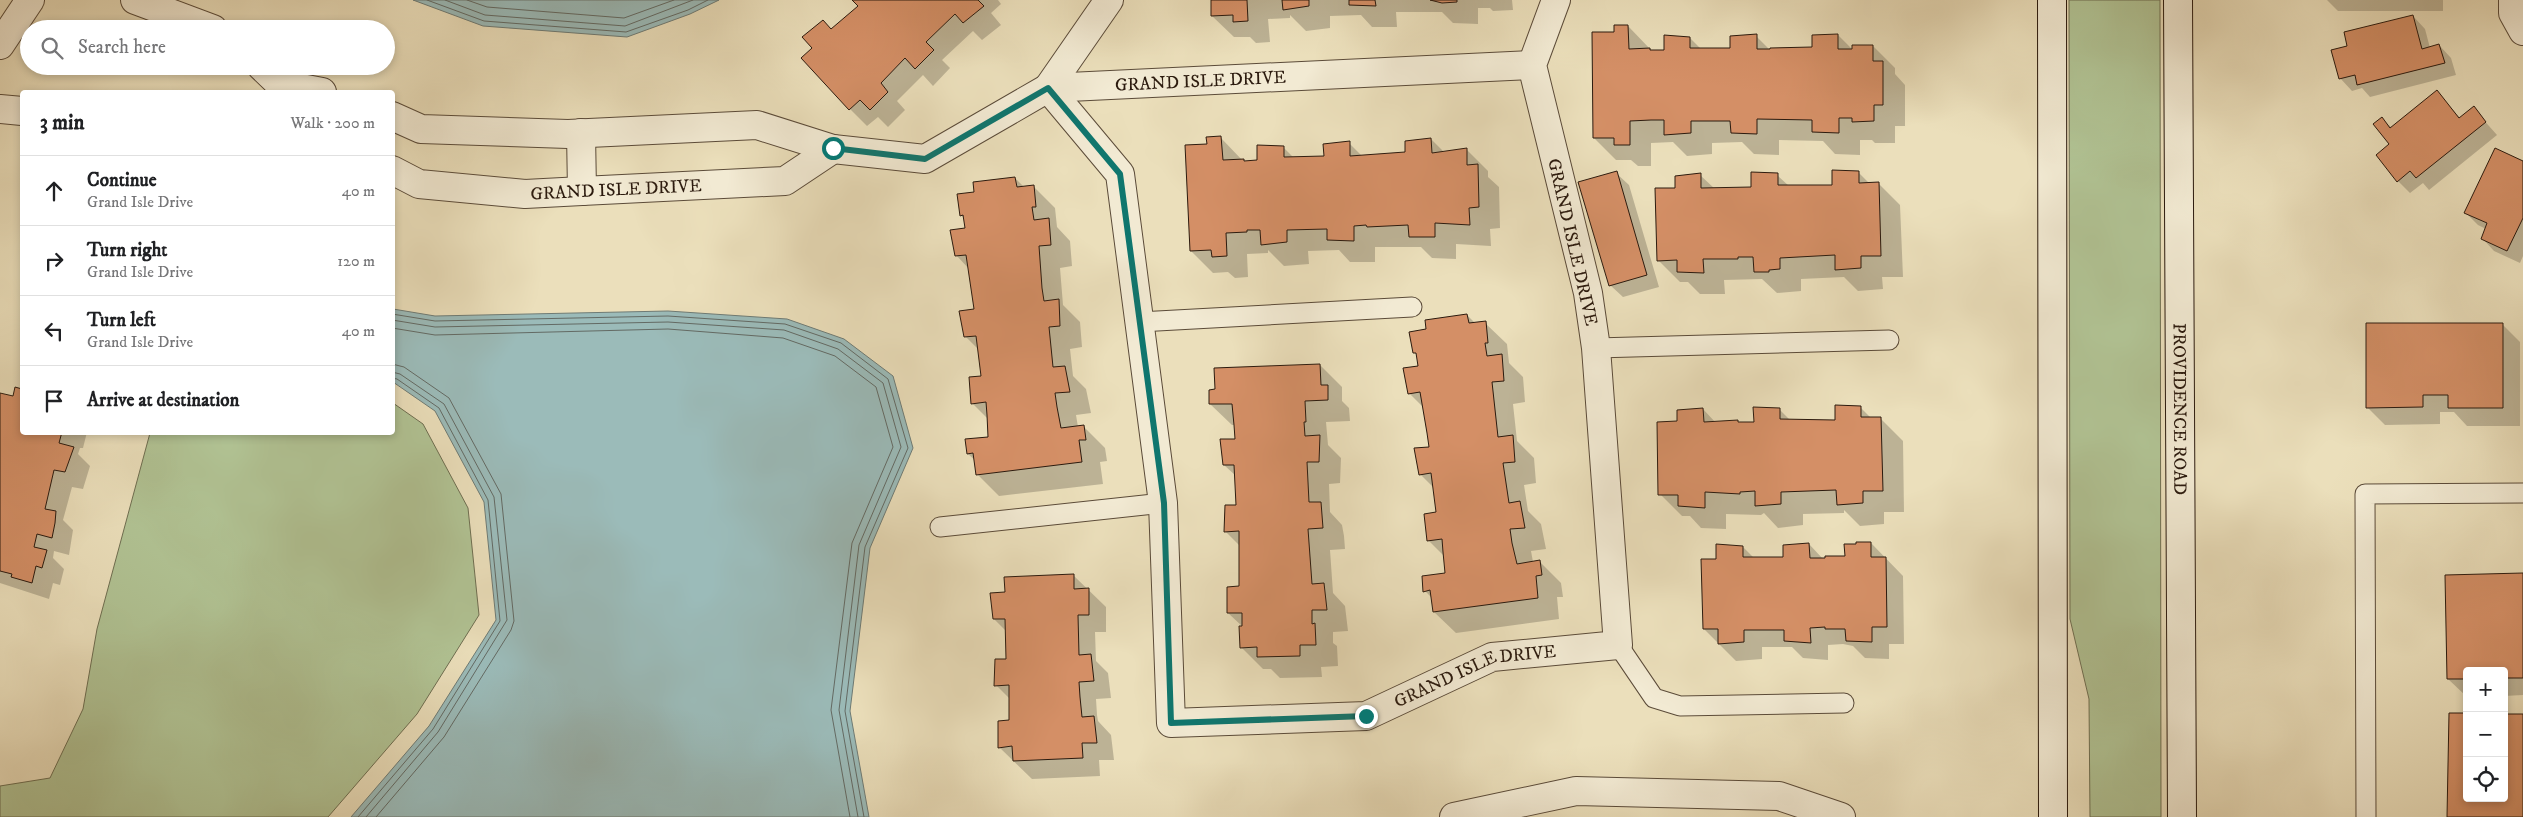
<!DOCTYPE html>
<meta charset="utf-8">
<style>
body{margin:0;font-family:"IM FELL DW Pica",serif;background:#f6f6f6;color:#202124}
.controls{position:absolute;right:15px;bottom:15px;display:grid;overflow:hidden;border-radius:5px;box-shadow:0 2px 8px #0003}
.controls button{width:45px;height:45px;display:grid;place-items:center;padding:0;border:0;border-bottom:1px solid #e0e0e0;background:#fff;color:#202124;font:25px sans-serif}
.stop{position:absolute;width:15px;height:15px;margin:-11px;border:4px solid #0f766e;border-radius:50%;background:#fff}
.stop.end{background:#0f766e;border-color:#fff;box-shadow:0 1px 5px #0008}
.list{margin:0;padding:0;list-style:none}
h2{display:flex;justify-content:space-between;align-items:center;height:65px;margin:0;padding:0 20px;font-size:21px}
h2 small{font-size:16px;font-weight:400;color:#757577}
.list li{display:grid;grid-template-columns:32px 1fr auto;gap:15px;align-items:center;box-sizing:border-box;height:70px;padding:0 20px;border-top:1px solid #e0e0e0}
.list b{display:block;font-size:19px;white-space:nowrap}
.list p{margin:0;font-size:16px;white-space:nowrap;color:#757577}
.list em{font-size:16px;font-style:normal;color:#757577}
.icon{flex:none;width:28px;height:28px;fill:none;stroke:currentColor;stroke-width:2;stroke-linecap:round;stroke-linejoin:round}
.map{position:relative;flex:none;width:2523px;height:817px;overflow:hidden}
.search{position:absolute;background:#fff;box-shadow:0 2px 8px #0003;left:20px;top:20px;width:375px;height:55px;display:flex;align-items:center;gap:12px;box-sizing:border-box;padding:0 18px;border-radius:28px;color:#757577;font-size:19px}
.panel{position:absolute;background:#fff;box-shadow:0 2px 8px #0003;left:20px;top:90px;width:375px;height:345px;border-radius:5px}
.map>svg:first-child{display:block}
</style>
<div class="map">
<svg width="2523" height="817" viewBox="0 0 2523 817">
<rect width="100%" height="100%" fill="#ebdfbb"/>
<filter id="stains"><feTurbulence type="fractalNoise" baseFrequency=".004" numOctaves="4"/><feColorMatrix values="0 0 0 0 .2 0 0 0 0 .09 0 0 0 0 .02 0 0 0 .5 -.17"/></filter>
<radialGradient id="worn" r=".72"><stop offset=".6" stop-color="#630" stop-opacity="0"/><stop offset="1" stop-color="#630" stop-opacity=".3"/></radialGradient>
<path fill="#b1c394" stroke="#6e6e51" d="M 2069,0 L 2160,0 L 2161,817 L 2090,817 L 2089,699 L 2070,619 Z
M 393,403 L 423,424 L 468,508 L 479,615 L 417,714 L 328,817 L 0,817 L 0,786 L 50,778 L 83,709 L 97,629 L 150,433 L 392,432 Z"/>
<path fill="#9bbbb9" stroke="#6e7b75" d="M 413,0 L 719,0 L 690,14 L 627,37 L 483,26 Z
M 393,309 L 435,316 L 668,311 L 787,319 L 844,339 L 893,376 L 913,448 L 870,548 L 850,711 L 869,817 L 351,817 L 429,726 L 496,620 L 484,502 L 435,411 L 393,382 Z"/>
<path fill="#0003" d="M 854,0 L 998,0 L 1001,4 L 991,13 L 1001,25 L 982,40 L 973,31 L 942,60 L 950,68 L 933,86 L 923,75 L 897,101 L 905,110 L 888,127 L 878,117 L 867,126 L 850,109 L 831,30 L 860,7 Z
M 1212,0 L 1512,0 L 1513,10 L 1493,11 L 1490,8 L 1478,8 L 1478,24 L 1453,23 L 1442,12 L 1396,12 L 1397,27 L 1372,27 L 1361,15 L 1330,16 L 1330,28 L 1306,31 L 1290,15 L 1290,18 L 1268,19 L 1270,42 L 1256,43 L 1250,37 L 1234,37 L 1212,16 Z
M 2327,0 L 2443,0 L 2443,11 L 2338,11 Z
M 2413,16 L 2425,29 L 2430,48 L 2439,45 L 2451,58 L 2456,75 L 2370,97 L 2362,88 L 2352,91 L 2340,78 L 2349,47 Z
M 1628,26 L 1652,51 L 1665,51 L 1690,38 L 1701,49 L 1732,49 L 1756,36 L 1771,51 L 1813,48 L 1838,35 L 1853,50 L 1873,46 L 1895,68 L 1895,74 L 1905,85 L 1905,126 L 1895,126 L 1895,143 L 1875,143 L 1872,140 L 1860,140 L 1860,155 L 1835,154 L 1823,141 L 1779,140 L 1779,155 L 1754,154 L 1742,142 L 1712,143 L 1712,154 L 1687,156 L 1673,142 L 1651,143 L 1651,166 L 1638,166 L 1631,160 L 1616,160 L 1594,138 L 1615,33 Z
M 2437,92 L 2460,118 L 2473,108 L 2497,135 L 2429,190 L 2423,183 L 2410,193 L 2398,181 L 2382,119 L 2392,128 Z
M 1221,138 L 1243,161 L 1259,161 L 1283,147 L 1294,158 L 1325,157 L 1349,143 L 1363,157 L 1406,153 L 1431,139 L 1444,152 L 1466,149 L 1488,171 L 1488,177 L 1499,187 L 1500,228 L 1490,229 L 1491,246 L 1456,244 L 1456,259 L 1432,258 L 1421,247 L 1375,247 L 1375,262 L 1350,262 L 1339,250 L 1308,251 L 1309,264 L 1284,266 L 1268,250 L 1268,253 L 1247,254 L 1248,277 L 1235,278 L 1228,272 L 1213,273 L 1191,251 L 1208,145 Z
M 2523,163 L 2523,256 L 2520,263 L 2494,251 L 2482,238 L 2486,229 L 2478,225 L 2466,213 Z
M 1858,172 L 1870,184 L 1879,184 L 1900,205 L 1903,277 L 1882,277 L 1883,289 L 1858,291 L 1844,277 L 1801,279 L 1801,291 L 1777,293 L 1762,279 L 1724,280 L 1725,294 L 1700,294 L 1688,282 L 1680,282 L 1658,260 L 1676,189 L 1700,175 L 1715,189 L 1753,188 L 1777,175 L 1789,186 L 1834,187 Z
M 1616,173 L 1629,185 L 1659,287 L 1623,297 L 1610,285 Z
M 1015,178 L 1024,187 L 1033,186 L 1055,208 L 1057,227 L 1070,241 L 1072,266 L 1060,268 L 1063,305 L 1080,322 L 1082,347 L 1070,349 L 1073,376 L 1086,389 L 1091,413 L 1076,415 L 1078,427 L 1084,427 L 1105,448 L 1107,461 L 1100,462 L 1103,484 L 999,496 L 977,474 L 976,461 L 968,454 L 989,438 L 989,420 L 972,403 L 982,377 L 979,350 L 965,336 L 976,310 L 970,270 L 956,255 L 966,229 L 965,219 L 961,215 L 975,193 Z
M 1467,315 L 1476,324 L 1485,323 L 1507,344 L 1509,363 L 1523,377 L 1525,402 L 1513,404 L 1517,441 L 1534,458 L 1536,483 L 1524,485 L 1528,511 L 1541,524 L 1546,549 L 1531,551 L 1533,562 L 1539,561 L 1561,583 L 1563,597 L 1557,597 L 1559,619 L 1456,633 L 1434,612 L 1433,599 L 1425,591 L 1446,575 L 1445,557 L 1428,540 L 1438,513 L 1434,488 L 1420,474 L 1430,448 L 1423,407 L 1409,393 L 1419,367 L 1418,356 L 1414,352 L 1427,330 Z
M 2502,324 L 2520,342 L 2520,426 L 2467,426 L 2454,412 L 2440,412 L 2440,424 L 2385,425 L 2367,407 Z
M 1320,365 L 1342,387 L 1342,401 L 1349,408 L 1350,421 L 1326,422 L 1328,445 L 1341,458 L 1340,483 L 1329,484 L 1330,512 L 1342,525 L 1344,536 L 1345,549 L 1330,550 L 1333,593 L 1345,606 L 1348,631 L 1333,632 L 1333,643 L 1337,646 L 1338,666 L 1321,667 L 1322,677 L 1280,678 L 1271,669 L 1263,669 L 1241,647 L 1243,627 L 1228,613 L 1240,587 L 1240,546 L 1225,531 L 1224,517 L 1226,506 L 1237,506 L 1236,476 L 1224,465 L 1237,440 L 1236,425 L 1232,425 L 1210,404 Z
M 16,388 L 22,390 L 22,432 L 87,432 L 83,448 L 80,448 L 78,454 L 90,466 L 83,489 L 72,487 L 63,520 L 73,530 L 69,555 L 54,551 L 53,558 L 64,569 L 60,585 L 53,583 L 49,599 L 0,583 L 0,394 L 14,398 Z
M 1860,407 L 1872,419 L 1881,419 L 1903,441 L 1904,512 L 1884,512 L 1884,524 L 1860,526 L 1844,510 L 1844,513 L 1803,514 L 1803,525 L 1778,528 L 1764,513 L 1761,515 L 1726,514 L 1726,529 L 1701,528 L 1690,516 L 1682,516 L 1660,494 L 1678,422 L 1703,409 L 1716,423 L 1755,423 L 1779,409 L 1791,421 L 1836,421 Z
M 1871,543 L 1903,576 L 1904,644 L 1889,644 L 1889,659 L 1865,658 L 1853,646 L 1843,644 L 1828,645 L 1828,660 L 1803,658 L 1792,647 L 1762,647 L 1762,659 L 1736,661 L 1704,629 L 1718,560 L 1743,547 L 1754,558 L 1784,558 L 1809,544 L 1823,559 L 1846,557 Z
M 1073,575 L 1106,607 L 1106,632 L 1095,632 L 1096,661 L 1108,673 L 1111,698 L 1096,699 L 1097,715 L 1098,721 L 1111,735 L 1114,760 L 1099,760 L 1100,776 L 1032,779 L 999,747 L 1011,722 L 1011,700 L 996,685 L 1007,660 L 1006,631 L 994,619 L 1006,593 Z
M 2523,575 L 2523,695 L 2504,696 L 2504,671 L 2467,671 L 2466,696 L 2448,679 Z"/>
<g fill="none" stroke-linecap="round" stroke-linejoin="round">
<path stroke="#636a64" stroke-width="1" d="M 427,0 L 484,21 L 626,32 L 688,10 L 708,0
M 445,0 L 485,15 L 625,26 L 693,0
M 467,0 L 487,7 L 624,18 L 674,0
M 392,314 L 435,321 L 668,316 L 785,324 L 841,343 L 888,379 L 908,448 L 865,547 L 845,711 L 864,817
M 392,320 L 435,327 L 668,322 L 784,330 L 838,349 L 883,383 L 901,447 L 859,545 L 839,710 L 858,817
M 392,328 L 435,335 L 668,329 L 783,338 L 835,356 L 876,387 L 893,447 L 852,543 L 831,710 L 850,817
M 358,817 L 433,729 L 500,621 L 488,500 L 439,408 L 397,379 L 392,378
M 366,817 L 438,732 L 507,620 L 494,497 L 444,404 L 400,374 L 392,372
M 376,817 L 444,737 L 511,630 L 514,621 L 501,494 L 449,398 L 404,367 L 392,364"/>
</g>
<path fill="#d48f66" stroke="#2b1a0e" d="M 852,0 L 978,0 L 984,6 L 963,23 L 955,14 L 926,42 L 934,50 L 915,69 L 905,58 L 881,83 L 888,92 L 870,110 L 860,100 L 849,110 L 801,58 L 812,48 L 802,37 L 823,20 L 831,29 L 858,6 Z
M 1211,0 L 1247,0 L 1248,21 L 1233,22 L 1233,15 L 1211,16 Z
M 1282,0 L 1309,0 L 1309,6 L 1283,10 Z
M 1349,0 L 1375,0 L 1376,6 L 1349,5 Z
M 1430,0 L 1457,0 L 1457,2 L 1442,3 Z
M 2413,15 L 2422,49 L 2439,44 L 2445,63 L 2357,85 L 2355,75 L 2339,79 L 2331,50 L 2347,46 L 2344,32 Z
M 1614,25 L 1628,25 L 1629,49 L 1650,48 L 1650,50 L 1664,50 L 1664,35 L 1690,37 L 1690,48 L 1730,48 L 1730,36 L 1757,34 L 1757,49 L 1770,49 L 1770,48 L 1812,47 L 1812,35 L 1838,34 L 1838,49 L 1852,49 L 1852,45 L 1873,45 L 1873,61 L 1883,61 L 1883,105 L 1874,105 L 1874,121 L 1852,122 L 1852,118 L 1839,118 L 1839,133 L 1812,132 L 1812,120 L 1757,119 L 1757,134 L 1731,133 L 1730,121 L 1691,121 L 1691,133 L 1664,135 L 1664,120 L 1651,120 L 1630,121 L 1630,145 L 1614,145 L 1614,138 L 1593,138 L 1592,32 L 1614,32 Z
M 2437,90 L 2459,118 L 2474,106 L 2486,122 L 2416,178 L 2410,171 L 2397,182 L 2376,155 L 2389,144 L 2373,124 L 2382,117 L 2390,128 Z
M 1221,136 L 1223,160 L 1244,159 L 1244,161 L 1257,160 L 1257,145 L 1284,146 L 1284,157 L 1324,156 L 1323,144 L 1350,141 L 1350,156 L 1405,152 L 1405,141 L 1431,138 L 1432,153 L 1467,148 L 1467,165 L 1478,164 L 1479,207 L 1469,208 L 1470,225 L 1435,223 L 1435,237 L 1409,237 L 1408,225 L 1367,227 L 1366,225 L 1354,226 L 1354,241 L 1327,240 L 1327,229 L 1287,230 L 1287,242 L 1261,245 L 1260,230 L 1247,230 L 1247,232 L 1226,233 L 1227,256 L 1212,257 L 1211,250 L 1190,251 L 1185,145 L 1207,144 L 1206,137 Z
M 2495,148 L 2523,161 L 2523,218 L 2507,251 L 2481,239 L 2487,223 L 2464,213 Z
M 1832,170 L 1859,171 L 1859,183 L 1879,182 L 1881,256 L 1861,256 L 1861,268 L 1835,270 L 1835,255 L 1780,258 L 1780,269 L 1769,270 L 1769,272 L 1754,272 L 1753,257 L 1738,257 L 1738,259 L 1703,259 L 1704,273 L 1677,272 L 1677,260 L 1657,261 L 1655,188 L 1675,188 L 1675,176 L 1701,173 L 1701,188 L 1751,187 L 1751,172 L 1778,173 L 1778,185 L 1832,185 Z
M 1617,171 L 1647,275 L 1609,286 L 1578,182 Z
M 1015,177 L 1017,187 L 1034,185 L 1036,207 L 1032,207 L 1034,220 L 1049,218 L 1051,245 L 1039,246 L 1042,288 L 1044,301 L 1059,299 L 1060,326 L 1049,327 L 1053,367 L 1065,366 L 1070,392 L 1055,393 L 1057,407 L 1061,428 L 1084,425 L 1086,440 L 1079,440 L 1082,462 L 976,475 L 973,453 L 967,454 L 965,439 L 988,437 L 987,415 L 986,402 L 971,404 L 969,377 L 981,376 L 976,336 L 964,337 L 959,311 L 974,309 L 966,255 L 955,256 L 950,230 L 965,228 L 963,215 L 960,216 L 957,194 L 974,192 L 973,182 Z
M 1467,314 L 1469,323 L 1486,321 L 1488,343 L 1485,343 L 1487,356 L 1502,354 L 1504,381 L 1492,382 L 1498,437 L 1513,435 L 1515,462 L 1503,463 L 1509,503 L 1520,501 L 1525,528 L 1510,529 L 1512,543 L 1517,564 L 1540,560 L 1542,575 L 1536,576 L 1538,598 L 1433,612 L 1430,590 L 1423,592 L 1422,576 L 1445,573 L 1443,552 L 1442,539 L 1427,541 L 1424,514 L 1436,512 L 1431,473 L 1419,475 L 1414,448 L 1429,447 L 1427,433 L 1420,392 L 1408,394 L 1403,368 L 1418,366 L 1416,353 L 1413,353 L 1409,332 L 1426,329 L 1425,320 Z
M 2366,323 L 2503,323 L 2503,408 L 2448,408 L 2448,395 L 2423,395 L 2423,407 L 2366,408 Z
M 1320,364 L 1321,385 L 1328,385 L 1328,400 L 1305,401 L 1306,422 L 1304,422 L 1305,436 L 1320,435 L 1319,462 L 1307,462 L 1309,502 L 1321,502 L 1323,528 L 1308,529 L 1312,584 L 1324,583 L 1327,610 L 1312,610 L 1312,624 L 1315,623 L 1316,645 L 1300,645 L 1300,656 L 1257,657 L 1257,647 L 1240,648 L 1239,626 L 1242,626 L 1242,613 L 1227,613 L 1227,587 L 1239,586 L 1239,531 L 1224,532 L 1225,505 L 1236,505 L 1234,465 L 1223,465 L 1220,439 L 1235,439 L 1234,425 L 1232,404 L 1209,404 L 1209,390 L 1215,389 L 1214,368 Z
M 15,387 L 22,389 L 22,432 L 62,432 L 59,443 L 74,447 L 65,472 L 54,470 L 45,509 L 56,511 L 55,523 L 52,538 L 37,534 L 34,547 L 47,550 L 42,568 L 36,566 L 32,583 L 11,577 L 12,574 L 0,571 L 0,393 L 13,396 Z
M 1835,405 L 1861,406 L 1861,417 L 1881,417 L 1883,491 L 1863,491 L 1863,503 L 1837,505 L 1836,490 L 1781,492 L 1781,504 L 1755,506 L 1755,491 L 1740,492 L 1740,494 L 1705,492 L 1705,508 L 1678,506 L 1678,495 L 1658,495 L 1657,422 L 1677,421 L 1677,410 L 1703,408 L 1704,422 L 1738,420 L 1738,422 L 1754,422 L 1753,407 L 1780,408 L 1780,419 L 1835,420 Z
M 1856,542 L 1871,542 L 1871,557 L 1886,557 L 1887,627 L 1872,627 L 1872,642 L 1846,641 L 1845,629 L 1825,629 L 1825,627 L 1810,628 L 1811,643 L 1784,641 L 1784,630 L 1744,630 L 1744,642 L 1718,644 L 1718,629 L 1703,629 L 1701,559 L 1716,559 L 1716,544 L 1743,546 L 1743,557 L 1783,557 L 1783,545 L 1809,543 L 1810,558 L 1825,558 L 1825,556 L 1845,556 L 1844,544 L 1856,544 Z
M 2523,573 L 2523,678 L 2504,678 L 2504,671 L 2467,671 L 2467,679 L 2447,679 L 2445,575 Z
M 1074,574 L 1074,589 L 1089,588 L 1089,615 L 1078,615 L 1079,655 L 1091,654 L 1094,681 L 1079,682 L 1080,697 L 1082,717 L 1094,716 L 1097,743 L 1082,743 L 1083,758 L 1013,761 L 1012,746 L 998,748 L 998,721 L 1009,720 L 1009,685 L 994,686 L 995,659 L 1006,659 L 1005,619 L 993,619 L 990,593 L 1005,592 L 1004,577 Z
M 2449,713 L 2467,713 L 2467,798 L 2504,798 L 2504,714 L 2523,714 L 2523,817 L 2447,817 Z"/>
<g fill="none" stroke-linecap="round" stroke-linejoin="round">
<g stroke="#5b4b39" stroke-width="21">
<path id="lane" d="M 1139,322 L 1412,307
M 1596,348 L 1889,340
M 940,527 L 1163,503
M 1618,645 L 1654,698 L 1680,706 L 1844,703
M 2366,817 L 2365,494 L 2523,493"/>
</g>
<g stroke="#5b4b39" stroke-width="30">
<g id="street">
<path d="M 135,0 L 213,29"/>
<path id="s1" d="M 1109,0 L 1048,88 L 1120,174 L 1163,503 L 1171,723 L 1366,716 L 1492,657 L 1618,645 L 1596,348 L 1588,293 L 1532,65 L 1556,0"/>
<path d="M 2513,0 L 2513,13 L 2523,31"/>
<path d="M 0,45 L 30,0"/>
<path d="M 261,66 L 288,92"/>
<path d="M 280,84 L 322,92"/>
<path d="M 0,109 L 22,111"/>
<path id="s2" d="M 392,116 L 421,129 L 568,134 L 757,125 L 833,149 L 925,159 L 1048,88 L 1532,65"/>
<path d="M 581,133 L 582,191"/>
<path id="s3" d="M 392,170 L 419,184 L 525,194 L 582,191 L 785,181 L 833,149"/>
<path d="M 1454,817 L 1576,791 L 1779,796 L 1841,817"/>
</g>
</g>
<g stroke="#2b1a0e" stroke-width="30">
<g id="secondary">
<path d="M 2052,0 L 2053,817"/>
<path id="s4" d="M 2178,0 L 2182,817"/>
</g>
</g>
<use href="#lane" stroke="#f2ead3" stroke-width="19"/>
<use href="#street" stroke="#f2ead3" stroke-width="28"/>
<use href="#secondary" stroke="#f2ead3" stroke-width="28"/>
</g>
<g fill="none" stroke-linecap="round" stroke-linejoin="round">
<path stroke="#0f766e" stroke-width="6" d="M 833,148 L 925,159 L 1048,88 L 1120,174 L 1164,503 L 1171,723 L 1366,716"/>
</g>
<g text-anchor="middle" stroke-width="4" stroke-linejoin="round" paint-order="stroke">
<g font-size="18" fill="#2b1a0e" stroke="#f2ead3">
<text dy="6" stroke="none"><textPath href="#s2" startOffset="835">GRAND ISLE DRIVE</textPath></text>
<text dy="6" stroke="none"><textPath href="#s3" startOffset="228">GRAND ISLE DRIVE</textPath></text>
<text transform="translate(1573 242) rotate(77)" y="6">GRAND ISLE DRIVE</text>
<text dy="6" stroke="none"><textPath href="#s4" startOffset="409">PROVIDENCE ROAD</textPath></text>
<text dy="6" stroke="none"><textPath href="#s1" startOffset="1084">GRAND ISLE DRIVE</textPath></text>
</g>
</g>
<rect width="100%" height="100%" filter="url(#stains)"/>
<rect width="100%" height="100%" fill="url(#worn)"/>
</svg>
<div class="controls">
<button>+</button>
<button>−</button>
<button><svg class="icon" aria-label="locate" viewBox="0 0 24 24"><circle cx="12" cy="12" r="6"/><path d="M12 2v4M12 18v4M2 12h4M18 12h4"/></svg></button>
</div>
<div class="stop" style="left:833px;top:148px"></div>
<div class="stop end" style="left:1366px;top:716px"></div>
<div class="search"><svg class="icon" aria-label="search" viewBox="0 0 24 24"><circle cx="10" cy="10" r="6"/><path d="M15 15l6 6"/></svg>Search here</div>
<section class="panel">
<h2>3 min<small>Walk · 200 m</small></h2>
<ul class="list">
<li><svg class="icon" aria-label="ahead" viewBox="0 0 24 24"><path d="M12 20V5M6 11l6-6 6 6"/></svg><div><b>Continue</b><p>Grand Isle Drive</p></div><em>40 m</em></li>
<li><svg class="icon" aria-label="right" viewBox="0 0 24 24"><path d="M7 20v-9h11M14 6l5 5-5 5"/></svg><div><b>Turn right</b><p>Grand Isle Drive</p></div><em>120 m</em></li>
<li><svg class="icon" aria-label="left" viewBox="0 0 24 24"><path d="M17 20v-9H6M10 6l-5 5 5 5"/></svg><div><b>Turn left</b><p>Grand Isle Drive</p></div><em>40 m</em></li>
<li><svg class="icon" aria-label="arrive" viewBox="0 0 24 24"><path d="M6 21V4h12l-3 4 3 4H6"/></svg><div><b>Arrive at destination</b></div></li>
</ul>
</section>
</div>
